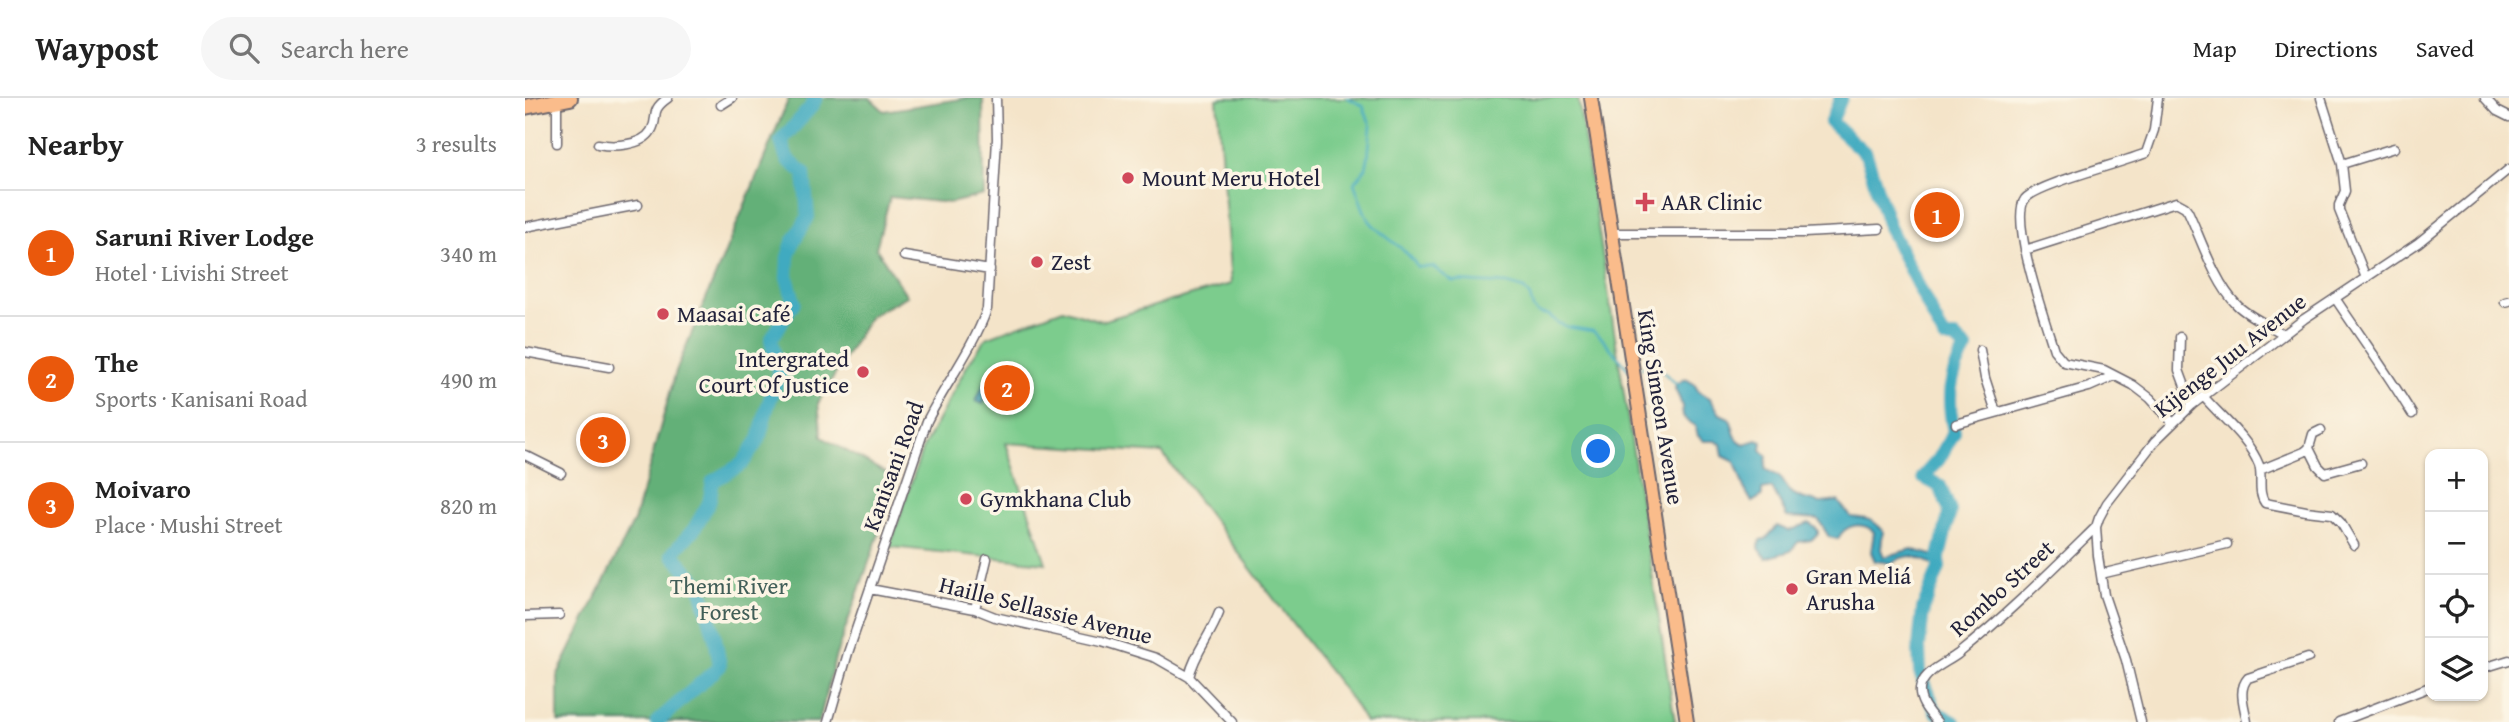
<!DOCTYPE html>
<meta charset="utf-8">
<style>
body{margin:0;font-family:"Gentium Book Plus",serif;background:#f6f6f6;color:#222}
.controls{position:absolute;right:21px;bottom:21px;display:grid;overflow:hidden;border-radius:14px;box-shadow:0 2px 5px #0004}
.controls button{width:63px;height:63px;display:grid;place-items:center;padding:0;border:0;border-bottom:2px solid #e0e0e0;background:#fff;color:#222;font:35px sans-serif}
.you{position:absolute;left:1074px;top:354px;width:24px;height:24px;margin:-18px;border:5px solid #fff;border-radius:50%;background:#1a73e8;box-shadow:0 0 0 10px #1a73e833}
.badge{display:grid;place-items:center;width:46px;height:46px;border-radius:50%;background:#ea580c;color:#fff;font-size:23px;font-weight:700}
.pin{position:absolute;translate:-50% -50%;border:4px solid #fff;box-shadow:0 2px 7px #0006}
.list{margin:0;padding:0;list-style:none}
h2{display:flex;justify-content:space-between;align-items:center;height:91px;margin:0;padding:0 28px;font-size:30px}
h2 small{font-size:23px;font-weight:400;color:#767676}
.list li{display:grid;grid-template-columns:46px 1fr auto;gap:21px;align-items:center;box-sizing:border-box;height:126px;padding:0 28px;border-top:2px solid #e0e0e0}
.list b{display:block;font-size:26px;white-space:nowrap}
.list p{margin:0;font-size:23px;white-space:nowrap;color:#767676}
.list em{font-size:23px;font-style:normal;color:#767676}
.icon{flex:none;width:38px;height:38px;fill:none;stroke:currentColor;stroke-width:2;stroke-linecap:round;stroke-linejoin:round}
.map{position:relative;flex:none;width:1984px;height:624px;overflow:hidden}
header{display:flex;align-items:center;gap:42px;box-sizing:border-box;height:98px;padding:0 35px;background:#fff;border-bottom:2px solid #e0e0e0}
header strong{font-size:33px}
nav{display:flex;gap:38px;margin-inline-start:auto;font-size:24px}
.search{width:490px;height:63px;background:#f6f6f6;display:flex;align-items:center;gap:18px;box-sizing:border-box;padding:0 24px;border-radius:38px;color:#767676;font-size:26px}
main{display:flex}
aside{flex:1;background:#fff}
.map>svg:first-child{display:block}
</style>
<header>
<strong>Waypost</strong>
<div class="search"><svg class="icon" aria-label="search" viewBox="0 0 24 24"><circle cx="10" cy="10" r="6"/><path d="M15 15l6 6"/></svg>Search here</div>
<nav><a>Map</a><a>Directions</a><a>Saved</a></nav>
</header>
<main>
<aside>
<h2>Nearby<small>3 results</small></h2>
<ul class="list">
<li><span class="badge">1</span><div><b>Saruni River Lodge</b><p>Hotel · Livishi Street</p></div><em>340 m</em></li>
<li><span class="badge">2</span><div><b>The</b><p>Sports · Kanisani Road</p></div><em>490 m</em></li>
<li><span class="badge">3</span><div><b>Moivaro</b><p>Place · Mushi Street</p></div><em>820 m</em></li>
</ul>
</aside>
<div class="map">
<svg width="1984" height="624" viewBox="0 0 1984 624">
<rect width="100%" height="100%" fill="#fcf5e5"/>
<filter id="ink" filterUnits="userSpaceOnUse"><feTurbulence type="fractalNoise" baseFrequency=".0143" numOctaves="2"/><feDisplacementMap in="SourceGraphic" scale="14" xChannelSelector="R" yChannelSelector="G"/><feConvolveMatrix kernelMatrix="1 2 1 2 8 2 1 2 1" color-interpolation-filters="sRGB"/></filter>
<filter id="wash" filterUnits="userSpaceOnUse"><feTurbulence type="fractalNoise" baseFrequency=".00686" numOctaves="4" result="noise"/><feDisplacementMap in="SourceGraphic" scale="28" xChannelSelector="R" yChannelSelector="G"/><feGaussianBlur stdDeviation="1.57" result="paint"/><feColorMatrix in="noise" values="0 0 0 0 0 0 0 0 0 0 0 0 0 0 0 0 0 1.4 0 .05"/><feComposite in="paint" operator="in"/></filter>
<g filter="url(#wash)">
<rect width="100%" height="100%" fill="#f4e4c9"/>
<path fill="#7bcc8d" stroke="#4e7764" stroke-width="2" d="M 699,0 L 1053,0 L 1150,624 L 840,624 L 828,604 L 637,355 L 481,345 L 521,465 L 365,449 L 397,352 L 443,266 L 461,240 L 538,211 L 576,223 L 706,186 L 692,1 Z"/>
<path fill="#64b078" stroke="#43695a" stroke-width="2" d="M 264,0 L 345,0 L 359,13 L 442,0 L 458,0 L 459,97 L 425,105 L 365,99 L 351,150 L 382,198 L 345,218 L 293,305 L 297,339 L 373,382 L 310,560 L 294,624 L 33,624 L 33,576 L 109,423 L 151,273 Z"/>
<path fill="#40aac0" stroke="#31667e" stroke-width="2" d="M 464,275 L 471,279 L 458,306 L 451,303 Z
M 1161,281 L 1169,286 L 1174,294 L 1185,300 L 1195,316 L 1204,320 C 1211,331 1206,340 1219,346 L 1232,342 L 1237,344 L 1236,352 L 1242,358 L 1240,371 L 1255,379 L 1265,394 L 1276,400 L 1296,405 L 1313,403 L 1326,419 C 1341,420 1349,421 1358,433 L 1356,451 L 1359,459 L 1386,451 L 1414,459 L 1414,470 C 1393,460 1387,452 1366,465 L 1350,463 L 1346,454 L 1349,434 C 1337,423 1320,426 1313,441 L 1304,439 L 1293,421 L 1262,419 L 1247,390 L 1237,392 L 1237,398 L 1227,404 L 1219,390 L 1210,364 L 1198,358 L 1196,346 L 1190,343 L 1179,343 L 1173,338 L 1170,328 C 1150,314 1162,321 1155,302 C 1154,298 1151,295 1150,290 L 1151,286 Z
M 1284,425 L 1293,432 L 1293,436 L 1286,442 L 1273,444 L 1266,453 L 1241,460 L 1234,450 L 1235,442 L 1241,441 L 1252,428 L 1264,433 Z"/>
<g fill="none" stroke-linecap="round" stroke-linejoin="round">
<path stroke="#40aac0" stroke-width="2.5" d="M 823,0 L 838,8 L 846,28 L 843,61 L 841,70 L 829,85 C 834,97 837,111 844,122 C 855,138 882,149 892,169 L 908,169 L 927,183 L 982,186 L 999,191 L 1005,199 L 1008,210 L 1013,215 L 1024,217 L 1033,225 L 1043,229 L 1068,233 L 1077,240 L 1103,271
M 1116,269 L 1133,269 L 1151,286"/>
<path stroke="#40aac0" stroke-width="14" d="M 1316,0 L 1306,24 L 1341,56 L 1364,129 L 1415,232 L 1420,240 L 1430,240 L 1441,250 C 1423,280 1422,301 1429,334 L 1414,361 L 1398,379 L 1415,388 L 1425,413 L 1414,459 L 1414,470 L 1398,511 L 1394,549 L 1395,574 L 1411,614 L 1429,624
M 132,624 L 195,568 L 190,540 L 175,487 L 147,456 L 169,431 L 184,405 L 188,383 L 217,366 L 234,341 L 243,307 L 254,277 L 246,242 L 269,204 L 262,179 L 263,159 L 268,144 L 283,119 L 279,75 L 262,61 L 256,43 L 286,9 L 291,0"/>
</g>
</g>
<g filter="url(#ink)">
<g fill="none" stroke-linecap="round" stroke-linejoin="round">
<g stroke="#6c666d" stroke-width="11">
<path id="street" d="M 1633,0 L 1629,32 L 1621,55 C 1598,65 1512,86 1500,101 C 1484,122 1521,225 1529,252 L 1539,264 L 1579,272 L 1608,287 L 1625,300 L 1647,324
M 1796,0 L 1817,66 L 1869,50
M 1960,0 L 1972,13 L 1984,19
M 32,4 L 32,45
M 196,7 L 207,0
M 73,46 C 88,49 117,48 126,33 C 135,18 123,14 143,0
M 1817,66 L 1820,93 L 1814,107 L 1814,112 L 1841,180
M 0,129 L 113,107
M 1088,135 L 1279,135 L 1354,131
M 1500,152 L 1651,104 L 1660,109 L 1663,113 C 1676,141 1690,185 1712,207 C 1724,219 1744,227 1758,236
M 379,158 L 465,172
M 1810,200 C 1836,239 1863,276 1887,316
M 1980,204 L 1984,203
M 1655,239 L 1654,272 L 1667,307
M 1455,252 L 1460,280 L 1471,314
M 0,254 L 84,269
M 1678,298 C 1696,319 1724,341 1734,367 C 1738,380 1732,394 1740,405 L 1781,413 L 1807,416 L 1816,425 L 1829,447
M 1431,326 L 1564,289 L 1589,278
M 1784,350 L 1793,368 L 1800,375 L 1836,365
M 0,357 L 36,375
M 1735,372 L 1779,354 L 1784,350 L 1788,336 L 1796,332
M 1576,476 L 1702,446
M 345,491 L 450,511 L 470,519 L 577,543 L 631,560 L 664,579 L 707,624
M 450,511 L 462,461
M 0,518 L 34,517
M 1958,570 L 1984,562
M 664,579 C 670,554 685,539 694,515
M 303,624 L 323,555 L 402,323 C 421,285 448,251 462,211 L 472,41 L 471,0
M 1412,624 C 1404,615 1391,601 1396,587 C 1402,572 1421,565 1433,556 C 1482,517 1526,473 1571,429
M 1616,624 L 1601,562 L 1579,497 L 1573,458 L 1571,429 L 1574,420 L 1582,405 L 1630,343 L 1667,307 L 1779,221 L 1893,145 L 1984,71
M 1722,624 C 1720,609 1712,592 1723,580 L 1783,560
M 1814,624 L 1905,589"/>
</g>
<g stroke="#6c666d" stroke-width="16">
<path id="primary" d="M 1066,0 L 1162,624"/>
</g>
<g stroke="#6c666d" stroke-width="18">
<path id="highway" d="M 0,9 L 45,0"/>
</g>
<use href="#street" stroke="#fff" stroke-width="8"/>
<use href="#primary" stroke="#fabc8b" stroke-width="12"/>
<use href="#highway" stroke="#fabc8b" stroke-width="14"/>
</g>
</g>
<g fill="#d1495b" stroke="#fcf5e5" stroke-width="2.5">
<circle cx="603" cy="80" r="7"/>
<path d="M1116.5 93.5h7v7h7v7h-7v7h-7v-7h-7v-7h7z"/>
<circle cx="512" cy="164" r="7"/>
<circle cx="138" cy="216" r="7"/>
<circle cx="338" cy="274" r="7"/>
<circle cx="441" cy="401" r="7"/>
<circle cx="1267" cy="491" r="7"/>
</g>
<g text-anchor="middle" stroke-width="7" stroke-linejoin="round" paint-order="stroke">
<g font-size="23" fill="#22223b" stroke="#fcf5e5" text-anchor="start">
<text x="617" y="88">Mount Meru Hotel</text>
<text x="1136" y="112">AAR Clinic</text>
<text x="526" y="172">Zest</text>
<text x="152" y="224">Maasai Café</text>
<text x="324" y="269" text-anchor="end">Intergrated<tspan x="324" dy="26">Court Of Justice</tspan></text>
<text x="455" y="409">Gymkhana Club</text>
<text x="1281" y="486">Gran Meliá<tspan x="1281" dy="26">Arusha</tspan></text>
</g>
<g font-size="23" fill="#22223b" stroke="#fcf5e5">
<text transform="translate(1705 257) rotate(-38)" y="8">Kijenge Juu Avenue</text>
<text transform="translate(1136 309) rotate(81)" y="8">King Simeon Avenue</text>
<text transform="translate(368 368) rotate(-70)" y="8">Kanisani Road</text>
<text transform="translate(1477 490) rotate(-42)" y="8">Rombo Street</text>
<text transform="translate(521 512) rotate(14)" y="8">Haille Sellassie Avenue</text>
</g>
<g font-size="23" fill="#415e58" stroke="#fcf5e5">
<text x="204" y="496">Themi River<tspan x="204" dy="26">Forest</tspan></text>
</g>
</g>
</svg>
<div class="controls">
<button>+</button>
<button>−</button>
<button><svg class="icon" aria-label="locate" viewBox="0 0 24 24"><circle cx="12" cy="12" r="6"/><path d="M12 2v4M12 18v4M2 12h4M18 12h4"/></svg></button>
<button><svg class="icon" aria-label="layers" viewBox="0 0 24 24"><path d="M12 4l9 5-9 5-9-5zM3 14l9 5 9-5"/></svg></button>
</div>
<div class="you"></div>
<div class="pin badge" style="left:1412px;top:117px">1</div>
<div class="pin badge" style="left:482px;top:290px">2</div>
<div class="pin badge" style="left:78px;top:342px">3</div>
</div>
</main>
